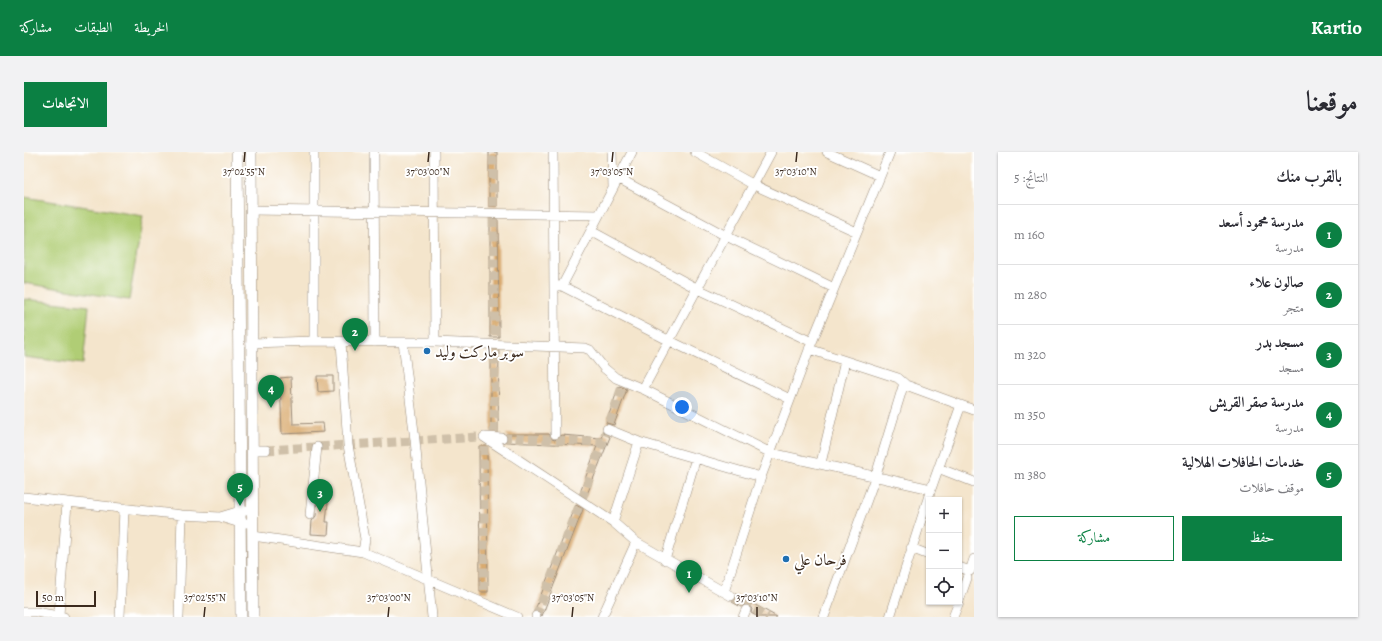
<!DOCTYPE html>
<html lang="ar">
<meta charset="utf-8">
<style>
body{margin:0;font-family:Alegreya,Amiri,serif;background:#f2f2f3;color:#2b2b33;direction:rtl}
.controls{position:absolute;right:12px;bottom:12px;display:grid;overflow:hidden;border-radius:0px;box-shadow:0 1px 3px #0004}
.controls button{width:36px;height:36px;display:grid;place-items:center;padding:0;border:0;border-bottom:1px solid #e1e1e2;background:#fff;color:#2b2b33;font:20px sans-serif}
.scale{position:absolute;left:12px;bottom:10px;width:60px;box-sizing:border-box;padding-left:4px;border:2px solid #3b2a1e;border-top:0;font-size:11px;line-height:14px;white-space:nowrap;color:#3b2a1e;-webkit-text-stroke:3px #fff;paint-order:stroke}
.you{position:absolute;left:658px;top:255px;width:14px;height:14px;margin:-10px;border:3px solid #fff;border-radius:50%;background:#1a73e8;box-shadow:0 0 0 6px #1a73e833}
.badge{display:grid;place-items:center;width:26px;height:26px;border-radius:50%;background:#0b8043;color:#fff;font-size:13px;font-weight:700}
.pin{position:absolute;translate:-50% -33px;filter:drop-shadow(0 1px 2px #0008)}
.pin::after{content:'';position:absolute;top:21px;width:14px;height:12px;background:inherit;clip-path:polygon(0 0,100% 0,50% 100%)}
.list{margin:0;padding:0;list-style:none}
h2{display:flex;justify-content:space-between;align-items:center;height:52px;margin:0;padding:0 16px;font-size:17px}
h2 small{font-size:13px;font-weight:400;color:#7c7c81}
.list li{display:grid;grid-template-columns:26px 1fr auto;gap:12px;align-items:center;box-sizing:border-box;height:60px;padding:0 16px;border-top:1px solid #e1e1e2}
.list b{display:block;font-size:15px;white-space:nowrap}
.list p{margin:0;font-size:13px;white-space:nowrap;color:#7c7c81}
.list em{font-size:13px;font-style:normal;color:#7c7c81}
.actions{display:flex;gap:8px;padding:12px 16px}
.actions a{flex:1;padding:9px 0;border:1px solid #0b8043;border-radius:0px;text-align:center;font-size:14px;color:#0b8043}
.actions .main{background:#0b8043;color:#fff}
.icon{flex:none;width:22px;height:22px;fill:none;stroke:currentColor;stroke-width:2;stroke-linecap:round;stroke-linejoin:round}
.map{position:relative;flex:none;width:950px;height:465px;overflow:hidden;direction:ltr;border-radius:0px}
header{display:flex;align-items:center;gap:24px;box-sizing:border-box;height:56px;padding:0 20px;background:#0b8043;color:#fff}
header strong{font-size:19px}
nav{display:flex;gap:22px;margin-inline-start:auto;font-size:14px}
.intro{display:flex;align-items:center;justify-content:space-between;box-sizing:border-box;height:96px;padding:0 24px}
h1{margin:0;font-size:28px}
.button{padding:10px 18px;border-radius:0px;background:#0b8043;color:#fff;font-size:14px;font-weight:700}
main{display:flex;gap:24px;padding:0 24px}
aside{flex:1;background:#fff;border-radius:0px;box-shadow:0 1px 3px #0004}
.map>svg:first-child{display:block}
</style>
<header>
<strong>Kartio</strong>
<nav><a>الخريطة</a><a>الطبقات</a><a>مشاركة</a></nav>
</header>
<div class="intro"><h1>موقعنا</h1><a class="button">الاتجاهات</a></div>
<main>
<aside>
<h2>بالقرب منك<small>النتائج: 5</small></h2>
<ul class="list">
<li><span class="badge">1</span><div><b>مدرسة محمود أسعد</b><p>مدرسة</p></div><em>160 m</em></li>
<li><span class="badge">2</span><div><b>صالون علاء</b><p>متجر</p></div><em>280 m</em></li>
<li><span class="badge">3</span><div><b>مسجد بدر</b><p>مسجد</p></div><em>320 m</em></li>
<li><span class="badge">4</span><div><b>مدرسة صقر القريش</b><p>مدرسة</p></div><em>350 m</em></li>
<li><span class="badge">5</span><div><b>خدمات الحافلات الهلالية</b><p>موقف حافلات</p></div><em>380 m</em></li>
</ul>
<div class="actions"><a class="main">حفظ</a><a>مشاركة</a></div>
</aside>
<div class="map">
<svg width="950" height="465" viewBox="0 0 950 465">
<rect width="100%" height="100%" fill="#fff"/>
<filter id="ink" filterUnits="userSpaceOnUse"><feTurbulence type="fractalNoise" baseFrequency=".025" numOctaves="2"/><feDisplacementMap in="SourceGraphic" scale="8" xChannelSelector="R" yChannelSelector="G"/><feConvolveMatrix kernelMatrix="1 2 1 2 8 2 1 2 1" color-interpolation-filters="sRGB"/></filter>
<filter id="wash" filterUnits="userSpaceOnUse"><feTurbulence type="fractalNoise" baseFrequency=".012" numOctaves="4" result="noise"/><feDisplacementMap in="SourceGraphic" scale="16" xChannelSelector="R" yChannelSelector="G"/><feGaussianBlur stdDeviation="0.9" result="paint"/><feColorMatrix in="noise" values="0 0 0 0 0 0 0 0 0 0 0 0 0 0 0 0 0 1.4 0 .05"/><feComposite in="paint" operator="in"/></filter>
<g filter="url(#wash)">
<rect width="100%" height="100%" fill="#f4e5cc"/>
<path fill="#b0cd74" stroke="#767c49" d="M 0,45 L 119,64 L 105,148 L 0,131 Z
M 0,147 L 65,154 L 59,212 L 0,205 Z"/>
<g id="blocks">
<path fill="#d9ab70" d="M 465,0 L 473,0 L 473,54 L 465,54 Z
M 466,67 L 474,68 L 475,185 L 466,185 Z
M 467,198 L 475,199 L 474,280 L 467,279 Z
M 293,224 L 309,224 L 309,239 L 294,240 Z
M 267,225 L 269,272 L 299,271 L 300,280 L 258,282 L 256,226 Z
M 595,234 L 603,237 L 590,273 L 582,271 Z
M 579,281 L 586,285 L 562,345 L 556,341 L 573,294 L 482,290 L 484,286 L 482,282 L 525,282 L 528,287 L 531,288 L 537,283 L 577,286 Z
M 455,294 L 463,294 L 464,440 L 456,440 Z
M 293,349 L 304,350 L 302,370 L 305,370 L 304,383 L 287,382 L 288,369 L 292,364 Z
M 552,353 L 559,357 L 518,464 L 515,459 L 511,458 Z
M 712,442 L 753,465 L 734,465 L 727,461 L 728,457 L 725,453 L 721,452 L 717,455 L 708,450 L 712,447 Z"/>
</g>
</g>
<g filter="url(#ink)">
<use href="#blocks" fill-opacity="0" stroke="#988875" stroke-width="1"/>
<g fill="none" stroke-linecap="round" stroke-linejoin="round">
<path stroke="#cfc0a9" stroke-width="9" stroke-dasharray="9 4.5" stroke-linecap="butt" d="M 469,54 L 469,0
M 469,66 L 471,185
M 470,280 L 471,197
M 478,286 L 579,290
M 460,294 L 460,440
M 242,298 L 455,285
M 558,347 L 598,235
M 707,444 L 744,465
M 512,464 L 555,354"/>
<g stroke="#988875" stroke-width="10">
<path id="minor" d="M 290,0 L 290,189
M 350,0 L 351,190
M 410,0 L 411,190
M 529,0 L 531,282
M 588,0 L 589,35
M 671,0 L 730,33 L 833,80
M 803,0 L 856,24
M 594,26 L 702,84 L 810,136
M 227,58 L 575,63
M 567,79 L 672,136 L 788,190
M 531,134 L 538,134 L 644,188 L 766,247
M 538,134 L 608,0
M 317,190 L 324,293 L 341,387 L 339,400
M 379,190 L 391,288 L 408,465
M 227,191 L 290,189 L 411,190 L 561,196 L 566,198 L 580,216 L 592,226 L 619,237 L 747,301 L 907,337
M 785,197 L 874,226 L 882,233 L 950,258
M 619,237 L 747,0
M 583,277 L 615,290 L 737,325
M 460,285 L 589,370 L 612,390 L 707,444
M 461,285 L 478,286
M 229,298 L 242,298
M 797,311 L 821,209
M 914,316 L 950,330
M 0,345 L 158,363 L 196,365 L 216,371 L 229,371
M 286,363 L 293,295
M 196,365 L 216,359 L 229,359
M 589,370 L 615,290
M 229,384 L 339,400 L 493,465
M 887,396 L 905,403
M 641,408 L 672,306
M 935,415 L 946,419 L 950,407
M 700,440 L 737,325 L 788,190 L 866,0
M 935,449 L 943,426
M 0,460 L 12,460 L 40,465
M 35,463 L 43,351
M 96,465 L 100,356
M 155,465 L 158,363
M 512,465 L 512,464
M 578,465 L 612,390
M 719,465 L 722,458
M 800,465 L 852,323 L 880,231
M 866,465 L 907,337 L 937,253
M 929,465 L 935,450"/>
</g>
<g stroke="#988875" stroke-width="12">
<path id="major" d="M 213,0 L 217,465
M 227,0 L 229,465"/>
</g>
<use href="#minor" stroke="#fff" stroke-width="9"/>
<use href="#major" stroke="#fff" stroke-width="11"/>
</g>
</g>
<path fill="none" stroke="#3b2a1e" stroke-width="1.5" d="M 220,10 L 221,0M 404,10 L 405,0M 588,10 L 589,0M 772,10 L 773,0M 180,465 L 181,455M 364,465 L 365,455M 548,465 L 549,455M 733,465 L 733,455"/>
<g fill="#1f6fb2" stroke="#fff" stroke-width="1.5">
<circle cx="403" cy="199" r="4"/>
<circle cx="762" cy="407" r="4"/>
</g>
<g text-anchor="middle" stroke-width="4" stroke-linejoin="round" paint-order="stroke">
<g font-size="16" fill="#3b2a1e" stroke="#fff" text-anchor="start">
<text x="411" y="205">سوبر ماركت وليد</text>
<text x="770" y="413">فرحان علي</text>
</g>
</g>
<g font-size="10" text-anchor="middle" fill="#3b2a1e" stroke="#fff" stroke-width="4" stroke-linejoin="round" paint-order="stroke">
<text x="220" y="23">37°02'55"N</text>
<text x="404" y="23">37°03'00"N</text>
<text x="588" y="23">37°03'05"N</text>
<text x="772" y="23">37°03'10"N</text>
<text x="181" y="449">37°02'55"N</text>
<text x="365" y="449">37°03'00"N</text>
<text x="549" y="449">37°03'05"N</text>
<text x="733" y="449">37°03'10"N</text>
</g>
</svg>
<div class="controls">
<button>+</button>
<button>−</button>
<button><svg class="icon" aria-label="locate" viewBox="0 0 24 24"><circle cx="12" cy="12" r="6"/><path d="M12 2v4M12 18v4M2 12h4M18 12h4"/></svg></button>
</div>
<div class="scale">50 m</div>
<div class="you"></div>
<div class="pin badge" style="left:665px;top:441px">1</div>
<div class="pin badge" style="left:331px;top:199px">2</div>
<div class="pin badge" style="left:296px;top:360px">3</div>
<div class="pin badge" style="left:247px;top:256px">4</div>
<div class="pin badge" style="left:216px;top:354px">5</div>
</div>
</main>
